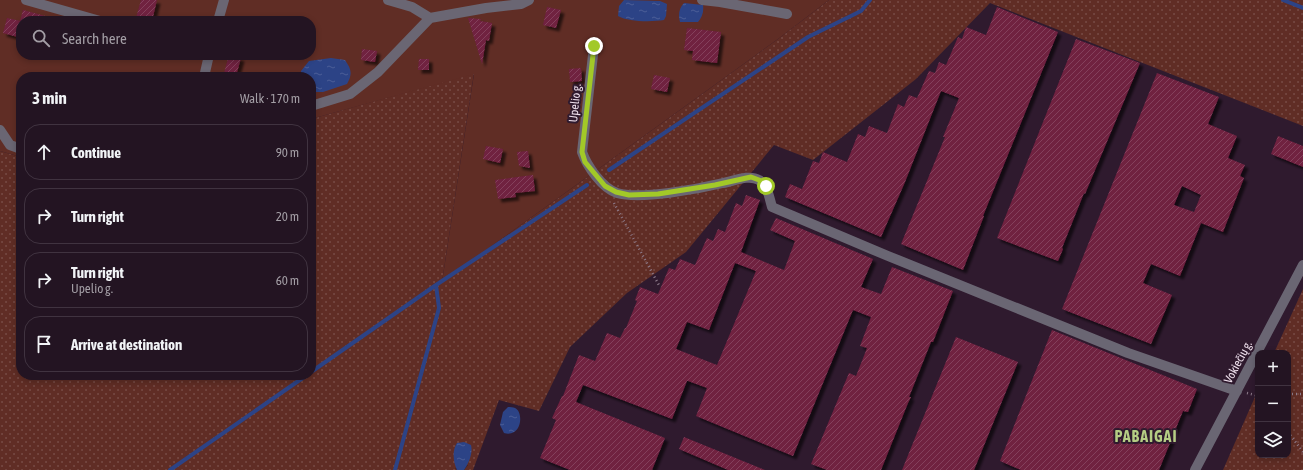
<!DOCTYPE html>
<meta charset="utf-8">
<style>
body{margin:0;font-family:"Asap Condensed",sans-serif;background:#2b1d2a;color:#f1f3f6}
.controls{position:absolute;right:12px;bottom:12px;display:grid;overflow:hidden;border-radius:8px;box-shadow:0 2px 6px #0003}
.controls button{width:36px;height:36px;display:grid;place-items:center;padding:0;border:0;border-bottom:1px solid #403340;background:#231422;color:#f1f3f6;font:20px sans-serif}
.stop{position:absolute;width:12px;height:12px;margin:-9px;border:3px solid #a2c928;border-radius:50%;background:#fff}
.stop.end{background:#a2c928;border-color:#fff;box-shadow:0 1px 4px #0008}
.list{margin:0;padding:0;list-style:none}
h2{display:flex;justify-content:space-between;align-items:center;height:52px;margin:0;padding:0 16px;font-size:17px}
h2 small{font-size:13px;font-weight:400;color:#a39ea5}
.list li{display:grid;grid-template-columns:26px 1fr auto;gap:12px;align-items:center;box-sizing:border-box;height:56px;margin:0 8px 8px;padding:0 8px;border:1px solid #403340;border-radius:16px}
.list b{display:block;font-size:15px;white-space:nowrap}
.list p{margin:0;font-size:13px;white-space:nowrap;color:#a39ea5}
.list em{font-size:13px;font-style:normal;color:#a39ea5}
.icon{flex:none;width:22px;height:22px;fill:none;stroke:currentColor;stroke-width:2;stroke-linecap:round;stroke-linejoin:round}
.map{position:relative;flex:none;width:1303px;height:470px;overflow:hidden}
.search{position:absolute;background:#231422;box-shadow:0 2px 6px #0003;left:16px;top:16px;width:300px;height:44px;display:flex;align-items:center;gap:10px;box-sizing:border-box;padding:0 14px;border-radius:16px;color:#a39ea5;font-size:15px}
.panel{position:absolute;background:#231422;box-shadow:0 2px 6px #0003;left:16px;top:72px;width:300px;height:308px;border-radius:16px}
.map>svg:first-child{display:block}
</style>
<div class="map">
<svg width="1303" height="470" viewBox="0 0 1303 470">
<defs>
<pattern id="grass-dots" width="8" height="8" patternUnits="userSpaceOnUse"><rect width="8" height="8" fill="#602d25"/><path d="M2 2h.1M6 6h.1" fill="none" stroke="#774b45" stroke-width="1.8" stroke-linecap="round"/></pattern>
<pattern id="water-ripples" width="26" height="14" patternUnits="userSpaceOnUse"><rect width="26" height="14" fill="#2c4386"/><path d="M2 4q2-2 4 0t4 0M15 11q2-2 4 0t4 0" fill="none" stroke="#4b5e97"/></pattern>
<pattern id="building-hatch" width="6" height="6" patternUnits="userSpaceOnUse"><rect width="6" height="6" fill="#6f2040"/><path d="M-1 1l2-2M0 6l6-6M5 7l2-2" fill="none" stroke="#84405c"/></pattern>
<filter id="shadow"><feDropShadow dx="3.5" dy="3.5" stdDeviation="1" flood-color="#0009"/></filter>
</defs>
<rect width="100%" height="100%" fill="#2f1a2e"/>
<path fill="url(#grass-dots)" d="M 829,0 L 1303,0 L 1303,126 L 990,3 L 916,79 L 813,160 L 774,145 L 686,252 L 627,293 L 570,347 L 539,411 L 499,400 L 473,470 L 464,470 L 468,465 L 455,468 L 457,470 L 0,470 L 0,151 L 21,157 L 21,375 L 311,375 L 311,119 L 474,73 L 442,282 L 778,39 Z
M 1303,289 L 1303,470 L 1223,470 L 1258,390 L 1258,455 L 1288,455 L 1288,353 L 1274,353 Z"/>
<path fill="#602d25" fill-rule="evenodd" d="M 0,0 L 829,0 L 778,39 L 442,282 L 474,74 L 311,119 L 311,77 L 21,77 L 21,157 L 0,151 ZM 21,21 L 311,21 L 311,55 L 21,55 Z"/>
<path fill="url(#water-ripples)" d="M 624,0 L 660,1 L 667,4 L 666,16 L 664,20 C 652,22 628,22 618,16 L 619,6 Z
M 684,3 L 703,5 C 704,12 702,17 698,22 L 680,22 C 678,15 679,8 684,3 Z
M 331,58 L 345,60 C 351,69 353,73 347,84 L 323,92 L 311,92 L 311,77 L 301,77 L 301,71 L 309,61 Z
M 508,407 C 510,407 513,407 515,408 C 524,412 522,438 504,433 L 500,425 L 503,412 Z
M 464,442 L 471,445 C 473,453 469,463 464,470 L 457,470 C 453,462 452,450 457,443 Z"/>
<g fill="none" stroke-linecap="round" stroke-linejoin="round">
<path stroke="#2c4386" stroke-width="4" d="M 1283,0 L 1303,8
M 609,170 L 808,37 L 861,11 L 870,0
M 311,372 L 436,285 L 587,185
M 170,470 L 307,375
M 395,470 L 439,308 L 436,285"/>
</g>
<path fill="url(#building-hatch)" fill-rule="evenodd" filter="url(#shadow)" d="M 141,0 L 157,0 L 152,21 L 136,18 Z
M 547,7 L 561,10 L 556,28 L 543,25 Z
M 997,7 L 1058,32 L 983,216 L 984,216 L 963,270 L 901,244 L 945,137 L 943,137 L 959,98 L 941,91 L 905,182 L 881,237 L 785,197 L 790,184 L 802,189 L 813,161 L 819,163 L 823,152 L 847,162 L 858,134 L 865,137 L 869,126 L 887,133 L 898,104 L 904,107 L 909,95 L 917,98 L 929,71 L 935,73 L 939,62 L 946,65 L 958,37 L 962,39 L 966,27 L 986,35 Z
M 23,10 L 53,18 L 53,21 L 20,21 Z
M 7,18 L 21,21 L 21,38 L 3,33 Z
M 468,18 L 481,19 L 480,21 L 492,23 L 489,41 L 486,40 L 482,64 Z
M 687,28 L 721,32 L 717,63 L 692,60 L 693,51 L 684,50 Z
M 1076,39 L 1140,63 L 1085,194 L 1084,193 L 1062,248 L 1063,249 L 1058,261 L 997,238 Z
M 362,49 L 377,51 L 375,62 L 361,60 Z
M 229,55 L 241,58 L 236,76 L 224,73 Z
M 419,59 L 429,59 L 429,70 L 418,70 Z
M 581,68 L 582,81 L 570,82 L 569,69 Z
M 1157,73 L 1219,97 L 1208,124 L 1237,136 L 1228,158 L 1245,165 L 1240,176 L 1244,178 L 1223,232 L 1201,223 L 1180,276 L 1151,264 L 1143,283 L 1172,295 L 1151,344 L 1062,309 ZM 1182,186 L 1201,195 L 1194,212 L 1174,205 Z
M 654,75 L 670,78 L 667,92 L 651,89 Z
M 1278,136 L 1303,146 L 1303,167 L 1271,154 Z
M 486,146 L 503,149 L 500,163 L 483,159 Z
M 528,151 L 530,168 L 519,166 L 517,152 Z
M 533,175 L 535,191 L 515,193 L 516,197 L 498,199 L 495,180 Z
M 746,195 L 760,200 L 741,252 L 784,270 L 795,241 L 770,230 L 776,218 L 873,259 L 861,287 L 881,294 L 892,267 L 953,291 L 933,342 L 931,342 L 909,397 L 911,397 L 908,403 L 881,470 L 827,470 L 811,464 L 849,373 L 856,376 L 867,348 L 860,346 L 871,317 L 853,310 L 793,456 L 696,416 L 707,388 L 688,381 L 687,381 L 672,419 L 583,385 L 576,402 L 665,438 L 652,470 L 570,470 L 540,458 L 556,420 L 552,418 L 562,396 L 563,396 L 579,355 L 595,361 L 607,333 L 620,338 L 625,328 L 626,328 L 637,301 L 635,300 L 640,287 L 658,294 L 669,268 L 675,270 L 680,259 L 695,265 L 707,238 L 713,241 L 718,229 L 725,232 L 736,203 L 742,206 ZM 735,263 L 756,271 L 717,365 L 676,349 L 687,322 L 709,330 Z
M 1052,330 L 1197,389 L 1188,412 L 1183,411 L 1159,470 L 1021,470 L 1000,461 Z
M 956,337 L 1018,362 L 974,470 L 902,470 Z
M 684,437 L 765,470 L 728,470 L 679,449 Z"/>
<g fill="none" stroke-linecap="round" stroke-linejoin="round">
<path stroke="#8f7d8d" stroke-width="2.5" stroke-dasharray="1 3" stroke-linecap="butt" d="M 614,203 L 660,287
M 1247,393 L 1258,396
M 1288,394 L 1303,394
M 1288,432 L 1303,452"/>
<path stroke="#6a6673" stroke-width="10" d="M 26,0 L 100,21
M 388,0 L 412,7 L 430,18 L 486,8 L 521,4 L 529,0
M 702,0 L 720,2 L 787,14
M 218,21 L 224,0
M 594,46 L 582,152 C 587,166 602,188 617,193 C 640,200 698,189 723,183 C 734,181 749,174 759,180 C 768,186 769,197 772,207 L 888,256 L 1128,353 L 1237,391
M 204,77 L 209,55
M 311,106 L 350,94 L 378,72 L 430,18
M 0,130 L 10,145 L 21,149
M 1195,470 L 1303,265"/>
</g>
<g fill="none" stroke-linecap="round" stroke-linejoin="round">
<path stroke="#a2c928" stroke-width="5" d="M 594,46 L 582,152 L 585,162 L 605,186 L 616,192 L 629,195 L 658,194 L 715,185 L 751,177 L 759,180 L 766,186"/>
</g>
<g text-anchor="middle" stroke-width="4" stroke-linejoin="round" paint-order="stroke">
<g font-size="12" fill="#f0e1ee" stroke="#2f1a2e">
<text transform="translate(575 103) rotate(-84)" y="4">Upelio g.</text>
<text transform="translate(1238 362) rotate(-62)" y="4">Vokiečių g.</text>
</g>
<g font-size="16" font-weight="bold" letter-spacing="1" fill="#b5cd84" stroke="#2f1a2e">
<text x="1146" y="442">PABAIGAI</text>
</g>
</g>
</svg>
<div class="controls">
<button>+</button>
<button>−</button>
<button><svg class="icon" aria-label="layers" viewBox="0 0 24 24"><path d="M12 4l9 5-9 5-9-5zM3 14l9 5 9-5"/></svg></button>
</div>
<div class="stop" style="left:766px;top:186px"></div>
<div class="stop end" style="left:594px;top:46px"></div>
<div class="search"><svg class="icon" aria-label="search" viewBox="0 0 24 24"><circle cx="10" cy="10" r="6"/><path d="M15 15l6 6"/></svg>Search here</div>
<section class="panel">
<h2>3 min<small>Walk · 170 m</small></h2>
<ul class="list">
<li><svg class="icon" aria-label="ahead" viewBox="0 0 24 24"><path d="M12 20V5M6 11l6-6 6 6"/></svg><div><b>Continue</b></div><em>90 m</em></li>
<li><svg class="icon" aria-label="right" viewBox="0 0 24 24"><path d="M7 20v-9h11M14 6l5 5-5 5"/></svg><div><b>Turn right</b></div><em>20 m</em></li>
<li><svg class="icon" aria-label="right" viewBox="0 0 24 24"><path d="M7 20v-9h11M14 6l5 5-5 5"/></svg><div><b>Turn right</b><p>Upelio g.</p></div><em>60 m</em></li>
<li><svg class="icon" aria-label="arrive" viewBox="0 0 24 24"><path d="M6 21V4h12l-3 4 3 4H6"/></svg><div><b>Arrive at destination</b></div></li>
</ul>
</section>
</div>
